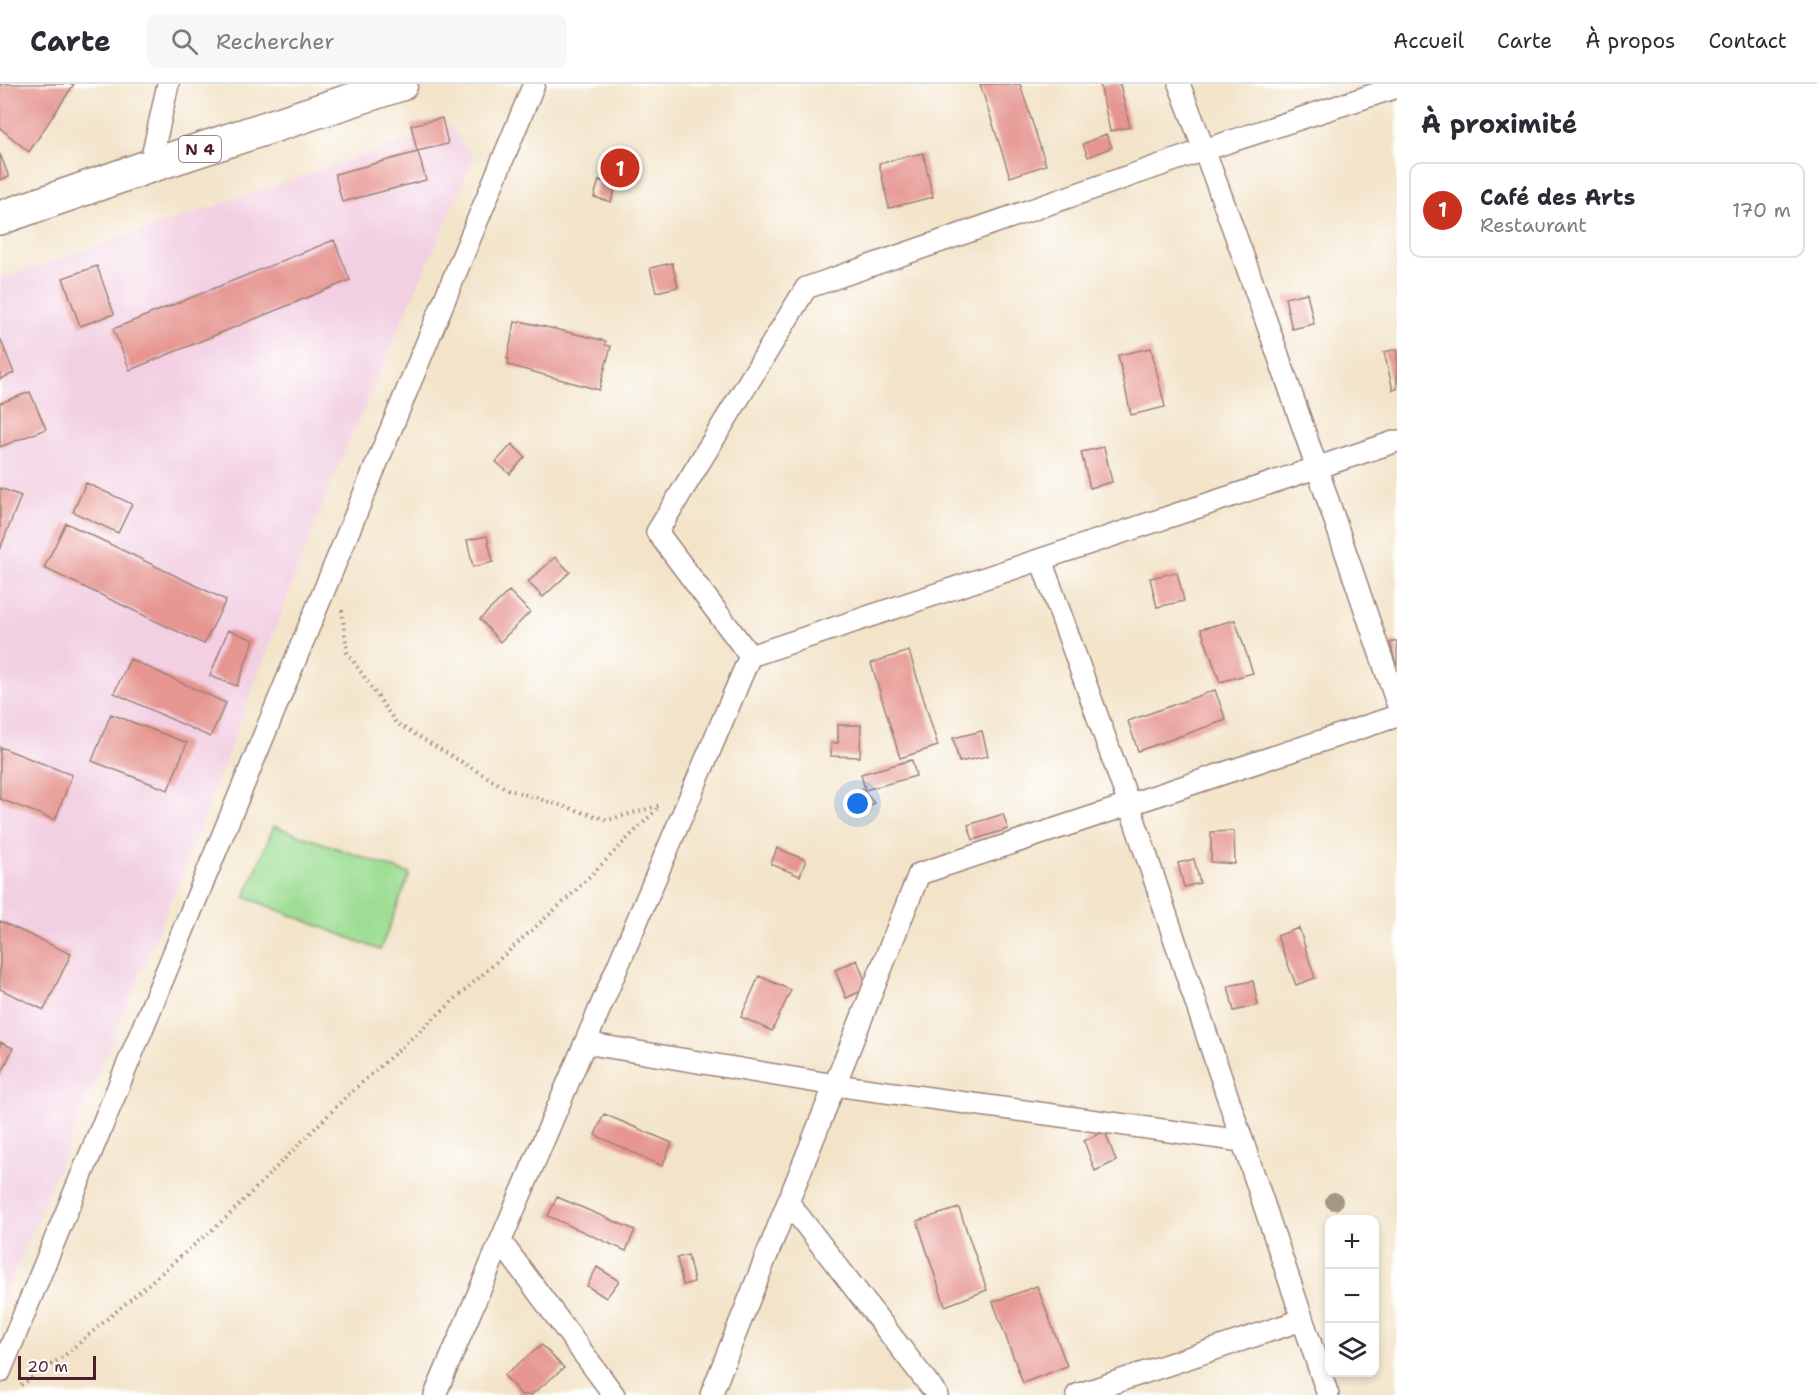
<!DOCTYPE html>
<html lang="fr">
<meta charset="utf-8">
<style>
body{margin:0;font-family:"Shantell Sans",sans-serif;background:#f7f7f7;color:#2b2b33}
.controls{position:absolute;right:18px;bottom:18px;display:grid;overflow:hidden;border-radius:12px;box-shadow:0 3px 9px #0003}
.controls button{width:54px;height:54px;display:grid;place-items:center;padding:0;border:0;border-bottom:2px solid #e1e1e2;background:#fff;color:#2b2b33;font:30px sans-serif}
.scale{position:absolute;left:18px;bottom:15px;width:78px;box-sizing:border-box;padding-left:6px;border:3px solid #4a1f2b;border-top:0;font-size:16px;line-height:21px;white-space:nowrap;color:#4a1f2b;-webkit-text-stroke:4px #fff;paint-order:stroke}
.you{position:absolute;left:858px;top:720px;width:21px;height:21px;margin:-15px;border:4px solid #fff;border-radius:50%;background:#1a73e8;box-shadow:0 0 0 9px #1a73e833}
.badge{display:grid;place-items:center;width:39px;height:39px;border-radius:50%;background:#c8321e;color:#fff;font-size:20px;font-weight:700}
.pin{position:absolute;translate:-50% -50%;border:3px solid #fff;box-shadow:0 2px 6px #0006}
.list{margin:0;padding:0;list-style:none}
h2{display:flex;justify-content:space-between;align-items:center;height:78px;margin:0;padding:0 24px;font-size:26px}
h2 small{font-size:20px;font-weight:400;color:#7c7c81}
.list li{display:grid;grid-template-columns:39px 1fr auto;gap:18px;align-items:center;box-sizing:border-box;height:96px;margin:0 12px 12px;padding:0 12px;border:2px solid #e1e1e2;border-radius:12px}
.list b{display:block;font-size:22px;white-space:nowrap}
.list p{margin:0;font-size:20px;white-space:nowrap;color:#7c7c81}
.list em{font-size:20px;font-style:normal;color:#7c7c81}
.icon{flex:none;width:33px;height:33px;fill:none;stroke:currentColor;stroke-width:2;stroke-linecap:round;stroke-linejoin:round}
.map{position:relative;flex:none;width:1397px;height:1311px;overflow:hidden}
header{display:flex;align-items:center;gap:36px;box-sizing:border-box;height:84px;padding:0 30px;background:#fff;border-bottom:2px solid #e1e1e2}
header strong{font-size:28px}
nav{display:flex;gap:33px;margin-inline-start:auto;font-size:21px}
.search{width:420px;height:54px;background:#f7f7f7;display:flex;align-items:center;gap:15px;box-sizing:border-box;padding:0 21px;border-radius:12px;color:#7c7c81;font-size:22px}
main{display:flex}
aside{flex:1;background:#fff}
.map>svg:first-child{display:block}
</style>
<header>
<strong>Carte</strong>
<div class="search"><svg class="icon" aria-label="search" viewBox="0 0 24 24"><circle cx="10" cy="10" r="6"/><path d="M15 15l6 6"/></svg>Rechercher</div>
<nav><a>Accueil</a><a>Carte</a><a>À propos</a><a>Contact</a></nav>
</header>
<main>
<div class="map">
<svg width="1397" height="1311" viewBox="0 0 1397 1311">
<rect width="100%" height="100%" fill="#fff"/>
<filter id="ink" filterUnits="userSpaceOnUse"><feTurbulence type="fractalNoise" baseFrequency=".0167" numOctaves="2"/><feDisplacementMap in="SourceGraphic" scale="12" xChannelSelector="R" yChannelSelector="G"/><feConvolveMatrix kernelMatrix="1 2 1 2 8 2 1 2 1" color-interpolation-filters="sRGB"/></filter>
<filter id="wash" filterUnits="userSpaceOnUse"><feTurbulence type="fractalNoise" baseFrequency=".008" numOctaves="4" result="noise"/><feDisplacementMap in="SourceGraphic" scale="24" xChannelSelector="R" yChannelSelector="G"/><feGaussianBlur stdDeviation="1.35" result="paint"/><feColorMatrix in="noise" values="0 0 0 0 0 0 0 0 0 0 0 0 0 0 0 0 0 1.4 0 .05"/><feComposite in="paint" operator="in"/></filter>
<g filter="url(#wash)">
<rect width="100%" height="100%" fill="#f3e4c9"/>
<path fill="#f2cfe1" d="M 450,42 L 474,74 L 328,406 L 181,793 L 0,1222 L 0,195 Z"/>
<path fill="#9ede94" stroke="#747e60" stroke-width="1.5" d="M 274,742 L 410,790 L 380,866 L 245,813 Z"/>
<g id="blocks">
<path fill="#e69590" d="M 0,0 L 74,0 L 29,68 L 0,44 Z
M 980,0 L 1020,0 L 1046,81 L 1010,93 Z
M 1100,0 L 1120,0 L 1130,43 L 1110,47 Z
M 442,34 L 448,60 L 417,67 L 411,41 Z
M 1106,50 L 1112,63 L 1088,73 L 1083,60 Z
M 418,68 L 426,96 L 342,118 L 335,90 Z
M 923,69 L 933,113 L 889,124 L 879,79 Z
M 0,70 L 9,93 L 0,96 Z
M 599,96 L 616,102 L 611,118 L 594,113 Z
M 334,156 L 350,196 L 130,286 L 113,245 Z
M 672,179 L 678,203 L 656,208 L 650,184 Z
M 97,182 L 114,230 L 80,242 L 63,194 Z
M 1307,209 L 1314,240 L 1292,245 L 1285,214 Z
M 520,237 L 606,257 L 605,261 L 611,262 L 599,306 L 508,281 L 509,275 L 507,275 L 515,238 L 519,239 Z
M 0,254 L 14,289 L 0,295 Z
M 1151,264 L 1165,323 L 1131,331 L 1118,271 Z
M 1397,265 L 1397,305 L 1393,306 L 1384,268 Z
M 30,308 L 46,345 L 0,363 L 0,319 Z
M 512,360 L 525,373 L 510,390 L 496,378 Z
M 1104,363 L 1112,398 L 1090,404 L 1081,368 Z
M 86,399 L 132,420 L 118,449 L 73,428 Z
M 0,404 L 21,412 L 0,465 Z
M 66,439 L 226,516 L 204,560 L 44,484 Z
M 487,452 L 493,478 L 473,483 L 467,456 Z
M 555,473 L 570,488 L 543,513 L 528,498 Z
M 1177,488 L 1184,517 L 1157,523 L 1150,494 Z
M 509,507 L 530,528 L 500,558 L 480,535 Z
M 1235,536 L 1253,589 L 1220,598 L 1201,545 Z
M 228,546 L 254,556 L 237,602 L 210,592 Z
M 1397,557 L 1397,581 L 1396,581 L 1390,559 Z
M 909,567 L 938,662 L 900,674 L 871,579 Z
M 130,575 L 226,619 L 210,653 L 114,609 Z
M 1215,606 L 1226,636 L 1138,667 L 1128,637 Z
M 111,630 L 187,659 L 168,706 L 92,677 Z
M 838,641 L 861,641 L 860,673 L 831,672 L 831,659 L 838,659 Z
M 982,647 L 988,672 L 959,678 L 953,654 Z
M 0,663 L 72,691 L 55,736 L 0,715 Z
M 912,676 L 916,692 L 865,706 L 861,690 Z
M 862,705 L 874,719 L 866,725 L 856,709 Z
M 1003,730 L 1008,745 L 973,756 L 968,741 Z
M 1234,747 L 1235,780 L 1211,778 L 1211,748 Z
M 777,764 L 806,776 L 800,792 L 771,780 Z
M 1194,775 L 1200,799 L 1184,803 L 1178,779 Z
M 0,837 L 71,870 L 44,926 L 0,905 Z
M 1299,844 L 1315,894 L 1296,901 L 1277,852 Z
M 857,876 L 868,904 L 846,914 L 835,886 Z
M 759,892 L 791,906 L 772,947 L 741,933 Z
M 1253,897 L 1258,921 L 1234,927 L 1228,902 Z
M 0,958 L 13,964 L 0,993 Z
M 604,1030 L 672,1059 L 662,1082 L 595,1051 Z
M 1105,1047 L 1116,1077 L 1095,1087 L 1084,1057 Z
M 557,1113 L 635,1146 L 626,1167 L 548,1132 Z
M 959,1124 L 987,1206 L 945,1222 L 917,1137 Z
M 688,1171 L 694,1198 L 683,1201 L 677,1174 Z
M 597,1183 L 619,1197 L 606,1214 L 587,1202 Z
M 1037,1202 L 1067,1282 L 1023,1299 L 993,1218 Z
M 542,1261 L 564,1284 L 531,1311 L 521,1311 L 504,1291 Z"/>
</g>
</g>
<g filter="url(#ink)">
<use href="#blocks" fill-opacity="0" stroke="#9e827a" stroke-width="1.5"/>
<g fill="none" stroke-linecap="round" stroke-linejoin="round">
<g stroke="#9e827a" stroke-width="24">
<path id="minor" d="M 1179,0 C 1258,204 1326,412 1397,619
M 150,82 L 168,0
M 1041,476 L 1129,720 L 1328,1311
M 750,572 L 1397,357
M 585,959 L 835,1001 L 1242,1057
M 788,1118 L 937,1311
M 501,1158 L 614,1311
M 0,1288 L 534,0
M 435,1311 L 750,572 L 657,448 L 806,204 L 1204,66 L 1397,3
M 711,1311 L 919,790 L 1397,632
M 1077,1311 L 1302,1236"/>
</g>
<g stroke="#9e827a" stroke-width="36">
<path id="trunk" d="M 0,134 L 150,82 L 401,0"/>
</g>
<path stroke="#9e827a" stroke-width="4" stroke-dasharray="1.5 4.5" stroke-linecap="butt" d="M 342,526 L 347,568 L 396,639 L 507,705 L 608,736 L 661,721
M 21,1301 L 64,1272 L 227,1133 L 347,1012 L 569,813 L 657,725"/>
<use href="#minor" stroke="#fff" stroke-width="21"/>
<use href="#trunk" stroke="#fff" stroke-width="33"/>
</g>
<circle fill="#a49783" cx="1334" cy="1117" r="9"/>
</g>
<g text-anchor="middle" stroke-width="4.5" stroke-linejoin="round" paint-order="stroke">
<rect fill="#fff" stroke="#80626b" stroke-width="1.5" x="179" y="52" width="42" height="26" rx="4.5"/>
<g font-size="16" font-weight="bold" fill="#4a1f2b">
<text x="200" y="71">N 4</text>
</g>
</g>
</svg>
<div class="controls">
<button>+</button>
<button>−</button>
<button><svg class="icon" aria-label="layers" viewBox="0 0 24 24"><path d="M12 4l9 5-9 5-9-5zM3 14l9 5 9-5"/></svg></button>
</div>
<div class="scale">20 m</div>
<div class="you"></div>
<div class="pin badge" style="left:620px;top:84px">1</div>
</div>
<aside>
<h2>À proximité<small></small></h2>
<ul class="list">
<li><span class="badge">1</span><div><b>Café des Arts</b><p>Restaurant</p></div><em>170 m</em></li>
</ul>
</aside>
</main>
